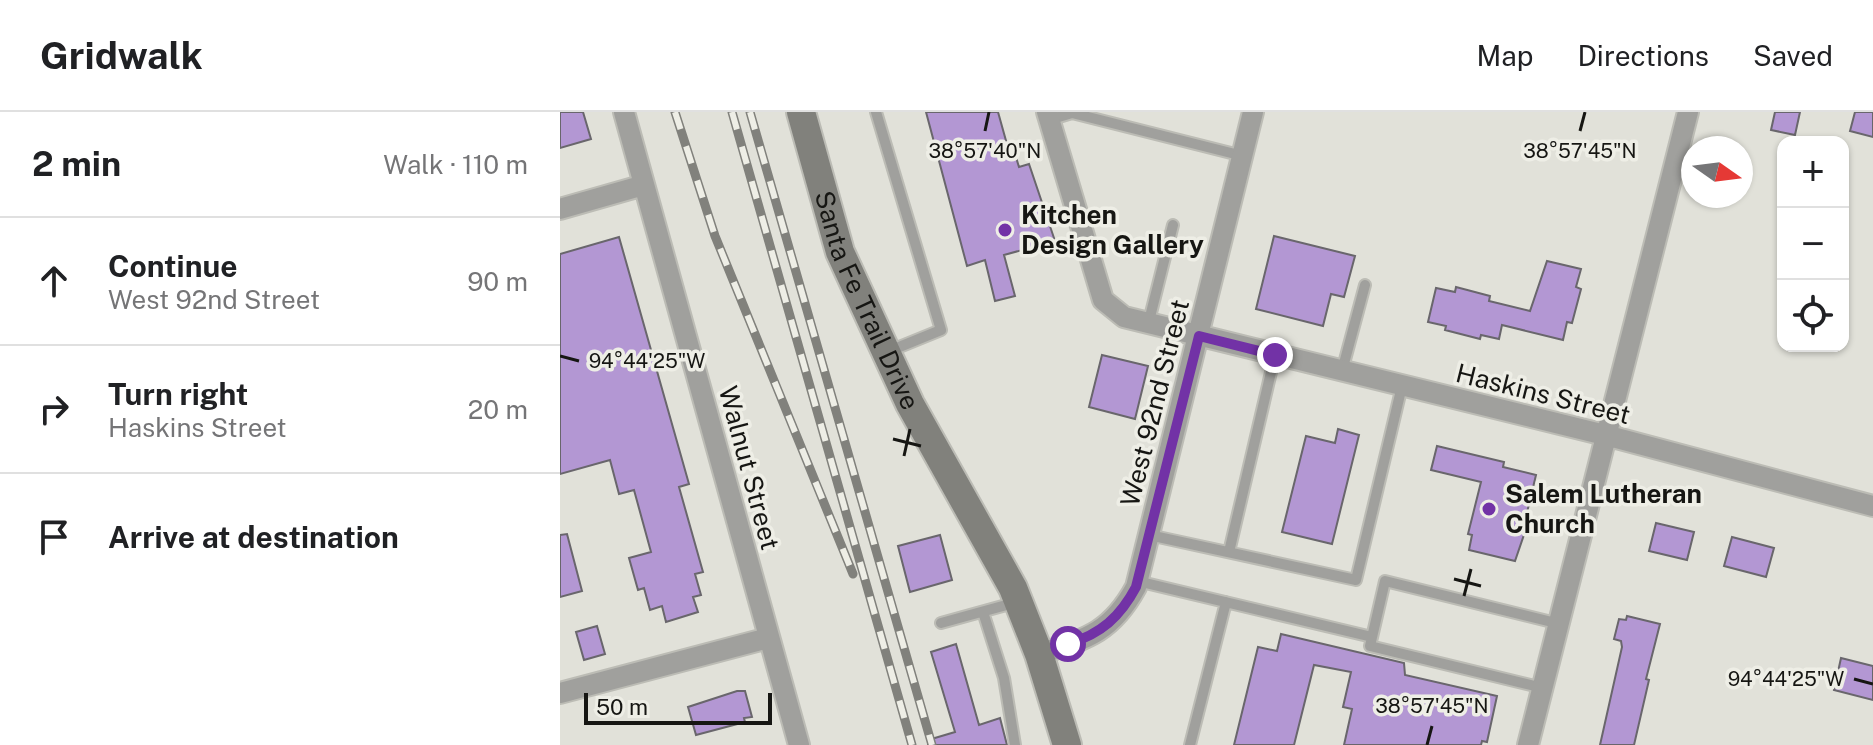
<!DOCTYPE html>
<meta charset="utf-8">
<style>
body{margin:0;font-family:"Public Sans",sans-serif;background:#f6f6f6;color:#202124}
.controls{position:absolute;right:24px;top:24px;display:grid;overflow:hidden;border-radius:16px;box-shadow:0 2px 6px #0004}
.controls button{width:72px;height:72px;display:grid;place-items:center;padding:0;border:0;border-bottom:2px solid #e0e0e0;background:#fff;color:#202124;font:40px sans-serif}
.compass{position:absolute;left:1121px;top:24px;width:72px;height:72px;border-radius:50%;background:#fff;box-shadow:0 2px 6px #0004;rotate:104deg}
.scale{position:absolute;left:24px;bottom:20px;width:188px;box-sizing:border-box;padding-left:8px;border:4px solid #161613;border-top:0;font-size:22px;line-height:28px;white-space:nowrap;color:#161613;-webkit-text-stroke:6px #eeeee6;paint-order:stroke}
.stop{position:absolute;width:24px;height:24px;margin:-18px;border:6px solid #7232a6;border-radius:50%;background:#fff}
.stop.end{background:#7232a6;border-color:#fff;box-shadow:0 2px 8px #0008}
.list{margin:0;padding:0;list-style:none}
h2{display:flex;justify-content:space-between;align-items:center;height:104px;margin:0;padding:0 32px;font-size:34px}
h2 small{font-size:26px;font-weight:400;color:#757577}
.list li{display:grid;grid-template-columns:52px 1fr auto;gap:24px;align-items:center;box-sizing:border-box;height:128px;padding:0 32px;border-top:2px solid #e0e0e0}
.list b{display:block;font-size:30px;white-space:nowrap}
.list p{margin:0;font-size:26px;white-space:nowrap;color:#757577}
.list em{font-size:26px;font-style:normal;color:#757577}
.icon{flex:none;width:44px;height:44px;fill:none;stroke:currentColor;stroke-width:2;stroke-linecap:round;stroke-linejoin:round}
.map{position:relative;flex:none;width:1313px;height:633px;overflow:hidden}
header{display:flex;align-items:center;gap:48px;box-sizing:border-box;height:112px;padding:0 40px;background:#fff;border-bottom:2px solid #e0e0e0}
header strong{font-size:38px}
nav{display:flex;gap:44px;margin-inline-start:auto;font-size:28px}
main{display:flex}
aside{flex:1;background:#fff}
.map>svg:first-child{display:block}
</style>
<header>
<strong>Gridwalk</strong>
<nav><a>Map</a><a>Directions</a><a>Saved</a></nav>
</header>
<main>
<aside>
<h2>2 min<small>Walk · 110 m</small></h2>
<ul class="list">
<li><svg class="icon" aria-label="ahead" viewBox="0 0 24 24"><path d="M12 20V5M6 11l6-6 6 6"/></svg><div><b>Continue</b><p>West 92nd Street</p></div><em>90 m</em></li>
<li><svg class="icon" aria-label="right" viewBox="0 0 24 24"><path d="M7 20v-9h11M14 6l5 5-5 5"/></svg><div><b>Turn right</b><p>Haskins Street</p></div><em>20 m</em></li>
<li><svg class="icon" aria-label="arrive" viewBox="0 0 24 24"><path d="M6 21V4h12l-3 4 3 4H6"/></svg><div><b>Arrive at destination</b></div></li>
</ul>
</aside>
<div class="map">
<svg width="1313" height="633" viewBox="0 0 1313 633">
<rect width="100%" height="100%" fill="#e1e1d9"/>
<path fill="#b397d3" stroke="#69666c" stroke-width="2" d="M 0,0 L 23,0 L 31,27 L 0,36 Z
M 366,0 L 438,0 L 450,43 L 455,42 L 459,55 L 469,52 L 495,129 L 444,143 L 455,184 L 435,189 L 425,148 L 407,154 Z
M 1215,0 L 1240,0 L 1235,23 L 1211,18 Z
M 1295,0 L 1313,0 L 1313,25 L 1290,19 Z
M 714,124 L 795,144 L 784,185 L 771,182 L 763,214 L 696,197 Z
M 59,125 L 129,372 L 119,375 L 143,460 L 135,462 L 141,483 L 133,485 L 138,500 L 106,510 L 102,494 L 90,498 L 84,476 L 78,478 L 69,446 L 91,440 L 74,378 L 59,382 L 50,348 L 0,362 L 0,142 Z
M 987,149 L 1021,157 L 1016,175 L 1021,177 L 1012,211 L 1007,210 L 1003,228 L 942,213 L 939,227 L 921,223 L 920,227 L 885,218 L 886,214 L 868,210 L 876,176 L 895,180 L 896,175 L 930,184 L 929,189 L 970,199 Z
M 542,243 L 588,254 L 575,307 L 529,295 Z
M 778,317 L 799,323 L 772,432 L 722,420 L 746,324 L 775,331 Z
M 877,334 L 944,350 L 943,355 L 976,363 L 964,413 L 967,414 L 955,449 L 909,438 L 912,423 L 908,422 L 921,370 L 871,358 Z
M 1096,411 L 1134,420 L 1127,448 L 1089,439 Z
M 7,422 L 22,479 L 0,485 L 0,423 Z
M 380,423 L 392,468 L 350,480 L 338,434 Z
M 1172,425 L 1214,436 L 1206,465 L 1164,454 Z
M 1067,504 L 1100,512 L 1086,567 L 1089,568 L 1074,633 L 1040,633 L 1062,535 L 1061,529 L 1054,527 L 1059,507 L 1066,508 Z
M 37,514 L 45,542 L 24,548 L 16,520 Z
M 721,522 L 844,551 L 845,563 L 937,584 L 927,630 L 922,629 L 921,633 L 784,633 L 792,597 L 783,595 L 791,560 L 754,553 L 734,633 L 674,633 L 698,535 L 717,539 Z
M 396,532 L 419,613 L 440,606 L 447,633 L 368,633 L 368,628 L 395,620 L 371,540 Z
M 1281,546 L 1313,554 L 1313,588 L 1274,578 Z
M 177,579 L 185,579 L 192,605 L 184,606 L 185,610 L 136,623 L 128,595 Z"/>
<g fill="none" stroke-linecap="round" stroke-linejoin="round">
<g stroke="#bcbcb5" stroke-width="14">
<path id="lane" d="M 316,0 L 381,218 L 327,240
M 489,8 L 512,1 L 683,44
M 588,213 L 613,113
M 782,259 L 805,173
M 589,423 L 796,468 L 842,274
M 669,440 L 715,243
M 577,469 L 812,525
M 423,500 L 444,566 L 455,633
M 381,511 L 457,490
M 983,576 L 810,534 L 825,469 L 1000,512
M 630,633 L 666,490"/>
</g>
<g stroke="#bcbcb5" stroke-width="24">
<path id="street" d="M 64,0 L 239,633
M 487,0 L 543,188 L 564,205 L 1049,324 L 1313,394
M 0,97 L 84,73
M 479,542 C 526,527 551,521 576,475 L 693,0
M 0,581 L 208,526
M 968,633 L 1128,0"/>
</g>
<g stroke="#bcbcb5" stroke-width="32">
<g id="secondary">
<path id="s1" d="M 241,0 L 280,140 L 350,292 L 453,476 L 479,542 L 507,633"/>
</g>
</g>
<use href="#lane" stroke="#a0a09d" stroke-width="10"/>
<use href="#street" stroke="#a0a09d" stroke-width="20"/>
<use href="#secondary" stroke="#81817c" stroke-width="28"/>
<g stroke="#81817c" stroke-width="9">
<path id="rail" d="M 115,0 L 155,124 L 293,462
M 172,0 L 352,633
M 190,0 L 372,633"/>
</g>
<use href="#rail" stroke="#eeeee6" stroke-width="6" stroke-dasharray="18" stroke-linecap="butt"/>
</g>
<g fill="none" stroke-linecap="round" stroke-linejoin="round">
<path stroke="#7232a6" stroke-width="10" d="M 508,532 C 541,522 560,505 576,475 L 639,224 L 715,243"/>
</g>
<path fill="none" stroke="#161613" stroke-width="3" d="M 425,19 L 429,0M 1020,19 L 1025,0M 0,244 L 19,249M 333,327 L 361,334M 344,344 L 350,317M 894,467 L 921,474M 904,484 L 911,457M 1294,567 L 1313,572M 867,633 L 872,614"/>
<g fill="#7232a6" stroke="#eeeee6" stroke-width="3">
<circle cx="445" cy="118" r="8"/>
<circle cx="929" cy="397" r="8"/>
</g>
<g text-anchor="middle" stroke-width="7" stroke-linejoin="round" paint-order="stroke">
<g font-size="26" font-weight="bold" fill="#161613" stroke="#eeeee6" text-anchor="start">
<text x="461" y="112">Kitchen<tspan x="461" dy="30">Design Gallery</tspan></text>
<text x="945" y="391">Salem Lutheran<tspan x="945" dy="30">Church</tspan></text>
</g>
<g font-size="26" fill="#161613" stroke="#eeeee6">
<text dy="9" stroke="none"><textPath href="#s1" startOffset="200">Santa Fe Trail Drive</textPath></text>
<text transform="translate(983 282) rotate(14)" y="9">Haskins Street</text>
<text transform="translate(595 291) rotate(-76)" y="9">West 92nd Street</text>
<text transform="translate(189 356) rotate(75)" y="9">Walnut Street</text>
</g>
</g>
<g font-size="20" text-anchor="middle" fill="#161613" stroke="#eeeee6" stroke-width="7" stroke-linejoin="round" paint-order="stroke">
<text x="425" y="46">38°57'40"N</text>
<text x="1020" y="46">38°57'45"N</text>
<text x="87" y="256">94°44'25"W</text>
<text x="1226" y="574">94°44'25"W</text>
<text x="872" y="601">38°57'45"N</text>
</g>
</svg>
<div class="controls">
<button>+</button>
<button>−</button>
<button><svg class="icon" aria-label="locate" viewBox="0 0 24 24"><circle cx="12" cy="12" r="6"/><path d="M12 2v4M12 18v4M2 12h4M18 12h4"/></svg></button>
</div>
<svg class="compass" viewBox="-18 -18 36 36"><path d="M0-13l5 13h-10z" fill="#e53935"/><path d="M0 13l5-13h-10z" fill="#757577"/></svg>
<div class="scale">50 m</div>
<div class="stop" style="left:508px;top:532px"></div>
<div class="stop end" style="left:715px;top:243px"></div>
</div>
</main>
